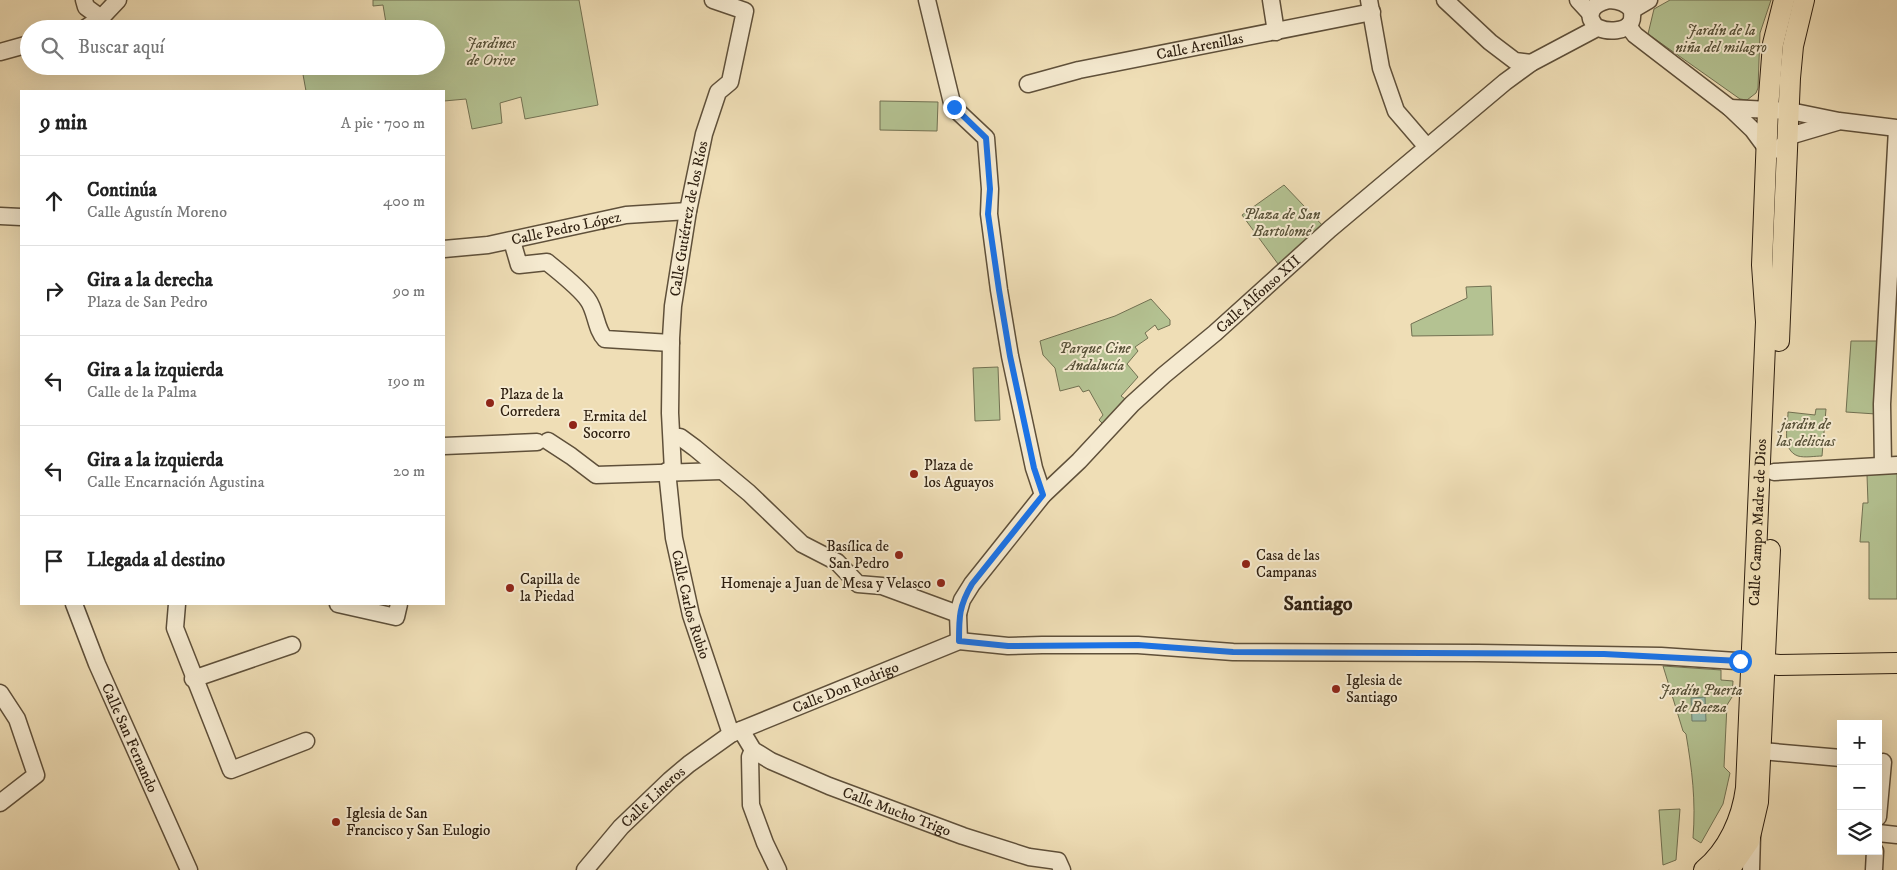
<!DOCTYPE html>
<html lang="es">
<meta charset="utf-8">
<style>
body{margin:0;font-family:"IM FELL DW Pica",serif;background:#f6f6f6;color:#222}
.controls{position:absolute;right:15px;bottom:15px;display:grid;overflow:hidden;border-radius:0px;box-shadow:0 5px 20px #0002}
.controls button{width:45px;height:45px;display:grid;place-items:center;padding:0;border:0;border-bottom:1px solid #e0e0e0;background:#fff;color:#222;font:25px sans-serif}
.stop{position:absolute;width:15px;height:15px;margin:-11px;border:4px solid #1a73e8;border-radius:50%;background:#fff}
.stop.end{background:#1a73e8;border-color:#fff;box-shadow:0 1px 5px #0008}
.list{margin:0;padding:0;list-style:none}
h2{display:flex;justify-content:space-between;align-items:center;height:65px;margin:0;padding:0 20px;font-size:21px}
h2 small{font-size:16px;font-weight:400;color:#767676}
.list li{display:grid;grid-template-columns:32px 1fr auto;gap:15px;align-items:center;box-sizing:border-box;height:90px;padding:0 20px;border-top:1px solid #e0e0e0}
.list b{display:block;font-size:19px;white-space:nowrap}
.list p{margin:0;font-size:16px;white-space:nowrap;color:#767676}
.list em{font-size:16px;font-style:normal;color:#767676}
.icon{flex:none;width:28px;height:28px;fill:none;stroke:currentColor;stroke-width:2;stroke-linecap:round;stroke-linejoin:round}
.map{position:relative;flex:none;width:1897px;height:870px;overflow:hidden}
.search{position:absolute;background:#fff;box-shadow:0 5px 20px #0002;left:20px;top:20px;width:425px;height:55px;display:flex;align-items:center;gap:12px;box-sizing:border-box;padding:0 18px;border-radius:28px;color:#767676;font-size:19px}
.panel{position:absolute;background:#fff;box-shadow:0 5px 20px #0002;left:20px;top:90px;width:425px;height:515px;border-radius:0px}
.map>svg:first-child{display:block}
</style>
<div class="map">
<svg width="1897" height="870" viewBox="0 0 1897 870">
<rect width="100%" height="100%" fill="#efdeb6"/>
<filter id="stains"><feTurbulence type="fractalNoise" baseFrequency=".004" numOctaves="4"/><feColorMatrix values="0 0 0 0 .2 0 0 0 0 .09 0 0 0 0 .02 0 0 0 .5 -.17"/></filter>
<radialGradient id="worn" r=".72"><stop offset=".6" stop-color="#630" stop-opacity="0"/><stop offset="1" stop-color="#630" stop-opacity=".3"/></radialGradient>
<path fill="#b4c292" stroke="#727152" d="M 373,0 L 579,0 L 598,105 L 525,119 L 521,97 L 500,103 L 502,123 L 472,129 L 466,99 L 444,101 L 444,91 L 306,91 L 302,69 L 315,66 L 436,66 L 436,29 L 387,29 L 383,5 L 373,6 Z
M 1670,0 L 1771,0 L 1760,33 L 1758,88 L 1756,93 L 1747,100 L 1740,99 L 1648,34 L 1654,9 Z
M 880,101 L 938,102 L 937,131 L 880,130 Z
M 1284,185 L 1325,228 L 1281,268 L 1242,215 Z
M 1491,286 L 1493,335 L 1412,336 L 1411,324 L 1467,298 L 1466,287 Z
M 1151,299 L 1170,320 L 1170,325 L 1158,330 L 1155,325 L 1145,333 L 1148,338 L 1135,347 L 1138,351 L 1127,364 L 1138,377 L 1121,396 L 1132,404 L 1106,427 L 1099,420 L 1103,415 L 1089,390 L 1083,392 L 1079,386 L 1060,391 L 1055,368 L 1043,355 L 1040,341 L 1115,316 Z
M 1851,341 L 1878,341 L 1876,414 L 1846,412 Z
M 998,367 L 1000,420 L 975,421 L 973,368 Z
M 1816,409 L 1826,409 L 1822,456 C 1815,456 1805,458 1798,456 C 1781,450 1788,426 1788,412 L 1815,415 Z
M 1897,473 L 1897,599 L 1869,599 L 1869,542 L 1860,542 L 1863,503 L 1868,503 L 1867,475 Z
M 1663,666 L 1721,670 L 1721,680 L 1733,681 L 1732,697 L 1727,705 L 1724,767 L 1730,773 L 1723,804 L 1701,843 L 1693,838 C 1696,800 1692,770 1686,734 L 1683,731 Z
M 1680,809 L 1676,860 L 1663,865 L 1659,810 Z"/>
<path fill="#9abcab" stroke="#6f7e6d" d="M 1705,697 L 1706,721 L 1692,721 L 1691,698 Z"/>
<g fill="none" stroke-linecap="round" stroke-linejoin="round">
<g stroke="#5f503a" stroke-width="19">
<g id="minor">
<path d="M 84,0 L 86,7 L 101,18"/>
<path d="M 927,0 L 953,107 L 986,138 L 990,189 L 989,214 L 999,290 L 1010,356 L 1034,468 L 1043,495"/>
<path d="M 1271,0 L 1276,32"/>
<path d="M 1369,0 L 1381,68 L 1396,111 L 1427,147"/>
<path d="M 1445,0 L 1490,42 L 1515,61 L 1531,63"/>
<path d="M 1578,0 L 1590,13"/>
<path d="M 1610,0 C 1620,1 1626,3 1632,10 C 1632,14 1633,18 1631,22 C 1626,32 1608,32 1599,28 C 1595,27 1593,23 1591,19 C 1588,7 1600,2 1610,0 Z"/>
<path d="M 1632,10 L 1649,0"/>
<path d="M 1628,26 L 1635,35 L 1730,108 L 1753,130 L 1770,153"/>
<path d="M 84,29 L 101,18 L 118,0"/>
<path d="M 0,52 L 29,44"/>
<path id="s1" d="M 1028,84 L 1079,70 L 1372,12"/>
<path d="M 1730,108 L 1790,111 L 1839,121 L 1897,128"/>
<path d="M 1781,147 L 1793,135 L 1837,122"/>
<path d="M 0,216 L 21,217"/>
<path d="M 512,241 L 519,265 L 547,262 C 559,272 580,288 588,300 C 596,311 596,330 605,339 L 671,343"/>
<path id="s2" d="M 444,249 L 488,245 L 626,215 L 688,211"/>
<path d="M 672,437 L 680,437 L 695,448 L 749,493 L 802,544 L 837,562 L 858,584 L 882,586 L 958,614"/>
<path d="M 548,441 L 571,456 L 596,475 L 721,471"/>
<path d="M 444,446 L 537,442"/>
<path d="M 1883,465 L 1882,404 L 1897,129"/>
<path id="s3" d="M 667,471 L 674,538 L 691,615 L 731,734"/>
<path id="s4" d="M 673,471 L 670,413 L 671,338 L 673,306 L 688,211 L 704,134 L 718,92 L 730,82 L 745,11 L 713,0"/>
<path d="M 1774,472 L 1897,465"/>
<path id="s5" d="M 74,604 L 97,664 L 189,870"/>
<path d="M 177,604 L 175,628 L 231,770 L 306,741"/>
<path d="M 338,604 L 396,617 L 399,604"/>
<path id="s6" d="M 959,641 L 958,614 L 962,600 L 972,584 L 1043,495 L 1079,461 L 1132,404 L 1164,375 L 1215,333 L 1330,229 L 1505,82 L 1531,63 L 1597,28"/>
<path d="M 193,679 L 292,645"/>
<path d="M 0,693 L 17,719 L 36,775 L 0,803"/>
<path id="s7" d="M 741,730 L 753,750 L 771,761 L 829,786 L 963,836 L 1029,857 L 1058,861 L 1062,870"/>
<path d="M 753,750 L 750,757 L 751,805 L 765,843 L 778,870"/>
<path d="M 1762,751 L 1841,758"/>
<path d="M 1878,817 L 1883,762"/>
<path d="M 1878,833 L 1897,835"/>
<path id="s8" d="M 585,870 L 621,827 L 670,780 L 689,764 L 731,734 L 959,641 L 1008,646 L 1042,645 L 1138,645 L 1233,652 L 1478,653 L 1661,656 L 1751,662"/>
<path d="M 1751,870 L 1752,835"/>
<path d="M 1874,870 L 1875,851"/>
</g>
</g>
<g stroke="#2f2011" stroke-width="22">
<g id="major">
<path d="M 1779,341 L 1790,78 L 1793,46 L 1804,0"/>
<path d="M 1754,662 L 1779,665 L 1897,663"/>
<path id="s9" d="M 1704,870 C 1728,850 1742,819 1746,788 L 1766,322 L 1762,265 L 1768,109 L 1773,44 L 1784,0"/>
<path d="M 1729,870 L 1749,841 L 1758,802 L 1770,550"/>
</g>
</g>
<use href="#minor" stroke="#f5ead0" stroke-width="16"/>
<use href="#major" stroke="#efdeb6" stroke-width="20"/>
</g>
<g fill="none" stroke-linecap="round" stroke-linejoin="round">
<path stroke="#1a73e8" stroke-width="6" d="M 954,107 L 986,138 L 990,189 L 988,214 L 999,290 L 1010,356 L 1034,468 L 1043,495 L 972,584 C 959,606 959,617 959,641 L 1008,646 L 1138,645 L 1233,652 L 1604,654 L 1740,661"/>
</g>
<g fill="#8f2418" stroke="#f5ead0" stroke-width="2">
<circle cx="490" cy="403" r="5"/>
<circle cx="573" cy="425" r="5"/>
<circle cx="914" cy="474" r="5"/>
<circle cx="899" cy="555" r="5"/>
<circle cx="1246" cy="564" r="5"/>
<circle cx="941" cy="583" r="5"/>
<circle cx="510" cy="588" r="5"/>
<circle cx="1336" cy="689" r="5"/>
<circle cx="336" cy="822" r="5"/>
</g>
<g text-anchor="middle" stroke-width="4" stroke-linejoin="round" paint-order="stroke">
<g font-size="15" font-style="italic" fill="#575138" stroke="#f5ead0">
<text x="1721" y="35">Jardín de la<tspan x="1721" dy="17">niña del milagro</tspan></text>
<text x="491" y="48">Jardines<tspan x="491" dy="17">de Orive</tspan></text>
<text x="1282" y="219">Plaza de San<tspan x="1282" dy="17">Bartolomé</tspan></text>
<text x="1095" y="353">Parque Cine<tspan x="1095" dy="17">Andalucía</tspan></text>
<text x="1806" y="429">jardin de<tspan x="1806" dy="17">las delicias</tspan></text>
<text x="1701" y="695">Jardín Puerta<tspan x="1701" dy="17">de Baeza</tspan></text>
</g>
<g font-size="15" fill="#2f2011" stroke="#f5ead0">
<text dy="5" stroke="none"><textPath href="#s1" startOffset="176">Calle Arenillas</textPath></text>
<text dy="5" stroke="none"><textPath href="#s4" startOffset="254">Calle Gutiérrez de los Ríos</textPath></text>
<text dy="5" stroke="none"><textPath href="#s2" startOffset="124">Calle Pedro López</textPath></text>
<text dy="5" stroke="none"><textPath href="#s6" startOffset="469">Calle Alfonso XII</textPath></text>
<text dy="5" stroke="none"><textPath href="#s9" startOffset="360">Calle Campo Madre de Dios</textPath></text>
<text dy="5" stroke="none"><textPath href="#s3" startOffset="136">Calle Carlos Rubio</textPath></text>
<text dy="5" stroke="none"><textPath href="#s8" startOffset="324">Calle Don Rodrigo</textPath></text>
<text dy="5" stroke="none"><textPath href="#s5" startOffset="145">Calle San Fernando</textPath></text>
<text dy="5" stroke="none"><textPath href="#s8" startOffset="100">Calle Lineros</textPath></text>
<text dy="5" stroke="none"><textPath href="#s7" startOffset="180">Calle Mucho Trigo</textPath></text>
</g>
<g font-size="15" fill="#2f2011" stroke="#f5ead0" text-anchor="start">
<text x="500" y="399">Plaza de la<tspan x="500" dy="17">Corredera</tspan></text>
<text x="583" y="421">Ermita del<tspan x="583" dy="17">Socorro</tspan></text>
<text x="924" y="470">Plaza de<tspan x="924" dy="17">los Aguayos</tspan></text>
<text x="889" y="551" text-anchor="end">Basílica de<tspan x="889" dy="17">San Pedro</tspan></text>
<text x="1256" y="560">Casa de las<tspan x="1256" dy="17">Campanas</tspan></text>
<text x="520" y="584">Capilla de<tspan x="520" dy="17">la Piedad</tspan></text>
<text x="931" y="588" text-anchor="end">Homenaje a Juan de Mesa y Velasco</text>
<text x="1346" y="685">Iglesia de<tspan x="1346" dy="17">Santiago</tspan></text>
<text x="346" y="818">Iglesia de San<tspan x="346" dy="17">Francisco y San Eulogio</tspan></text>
</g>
<g font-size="20" font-weight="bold" fill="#2f2011" stroke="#f5ead0">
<text x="1318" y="610">Santiago</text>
</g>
</g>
<rect width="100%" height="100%" filter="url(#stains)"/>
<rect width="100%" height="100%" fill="url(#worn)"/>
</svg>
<div class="controls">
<button>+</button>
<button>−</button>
<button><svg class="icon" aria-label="layers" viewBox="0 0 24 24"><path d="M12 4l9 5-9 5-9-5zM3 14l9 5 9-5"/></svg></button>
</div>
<div class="stop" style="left:1740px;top:661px"></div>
<div class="stop end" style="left:954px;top:107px"></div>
<div class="search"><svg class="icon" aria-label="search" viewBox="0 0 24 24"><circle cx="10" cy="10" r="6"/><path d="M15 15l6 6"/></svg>Buscar aquí</div>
<section class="panel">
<h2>9 min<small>A pie · 700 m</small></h2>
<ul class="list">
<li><svg class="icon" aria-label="ahead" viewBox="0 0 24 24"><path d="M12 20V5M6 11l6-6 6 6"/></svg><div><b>Continúa</b><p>Calle Agustín Moreno</p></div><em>400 m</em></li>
<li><svg class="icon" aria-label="right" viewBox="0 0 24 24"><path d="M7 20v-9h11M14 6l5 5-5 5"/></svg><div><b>Gira a la derecha</b><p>Plaza de San Pedro</p></div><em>90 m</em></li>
<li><svg class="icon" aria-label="left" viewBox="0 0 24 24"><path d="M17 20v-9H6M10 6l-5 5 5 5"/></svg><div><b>Gira a la izquierda</b><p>Calle de la Palma</p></div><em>190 m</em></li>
<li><svg class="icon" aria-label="left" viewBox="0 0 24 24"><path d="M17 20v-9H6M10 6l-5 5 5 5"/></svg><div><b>Gira a la izquierda</b><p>Calle Encarnación Agustina</p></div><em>20 m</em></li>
<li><svg class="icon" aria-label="arrive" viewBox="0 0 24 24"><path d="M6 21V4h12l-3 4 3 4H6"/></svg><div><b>Llegada al destino</b></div></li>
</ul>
</section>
</div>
